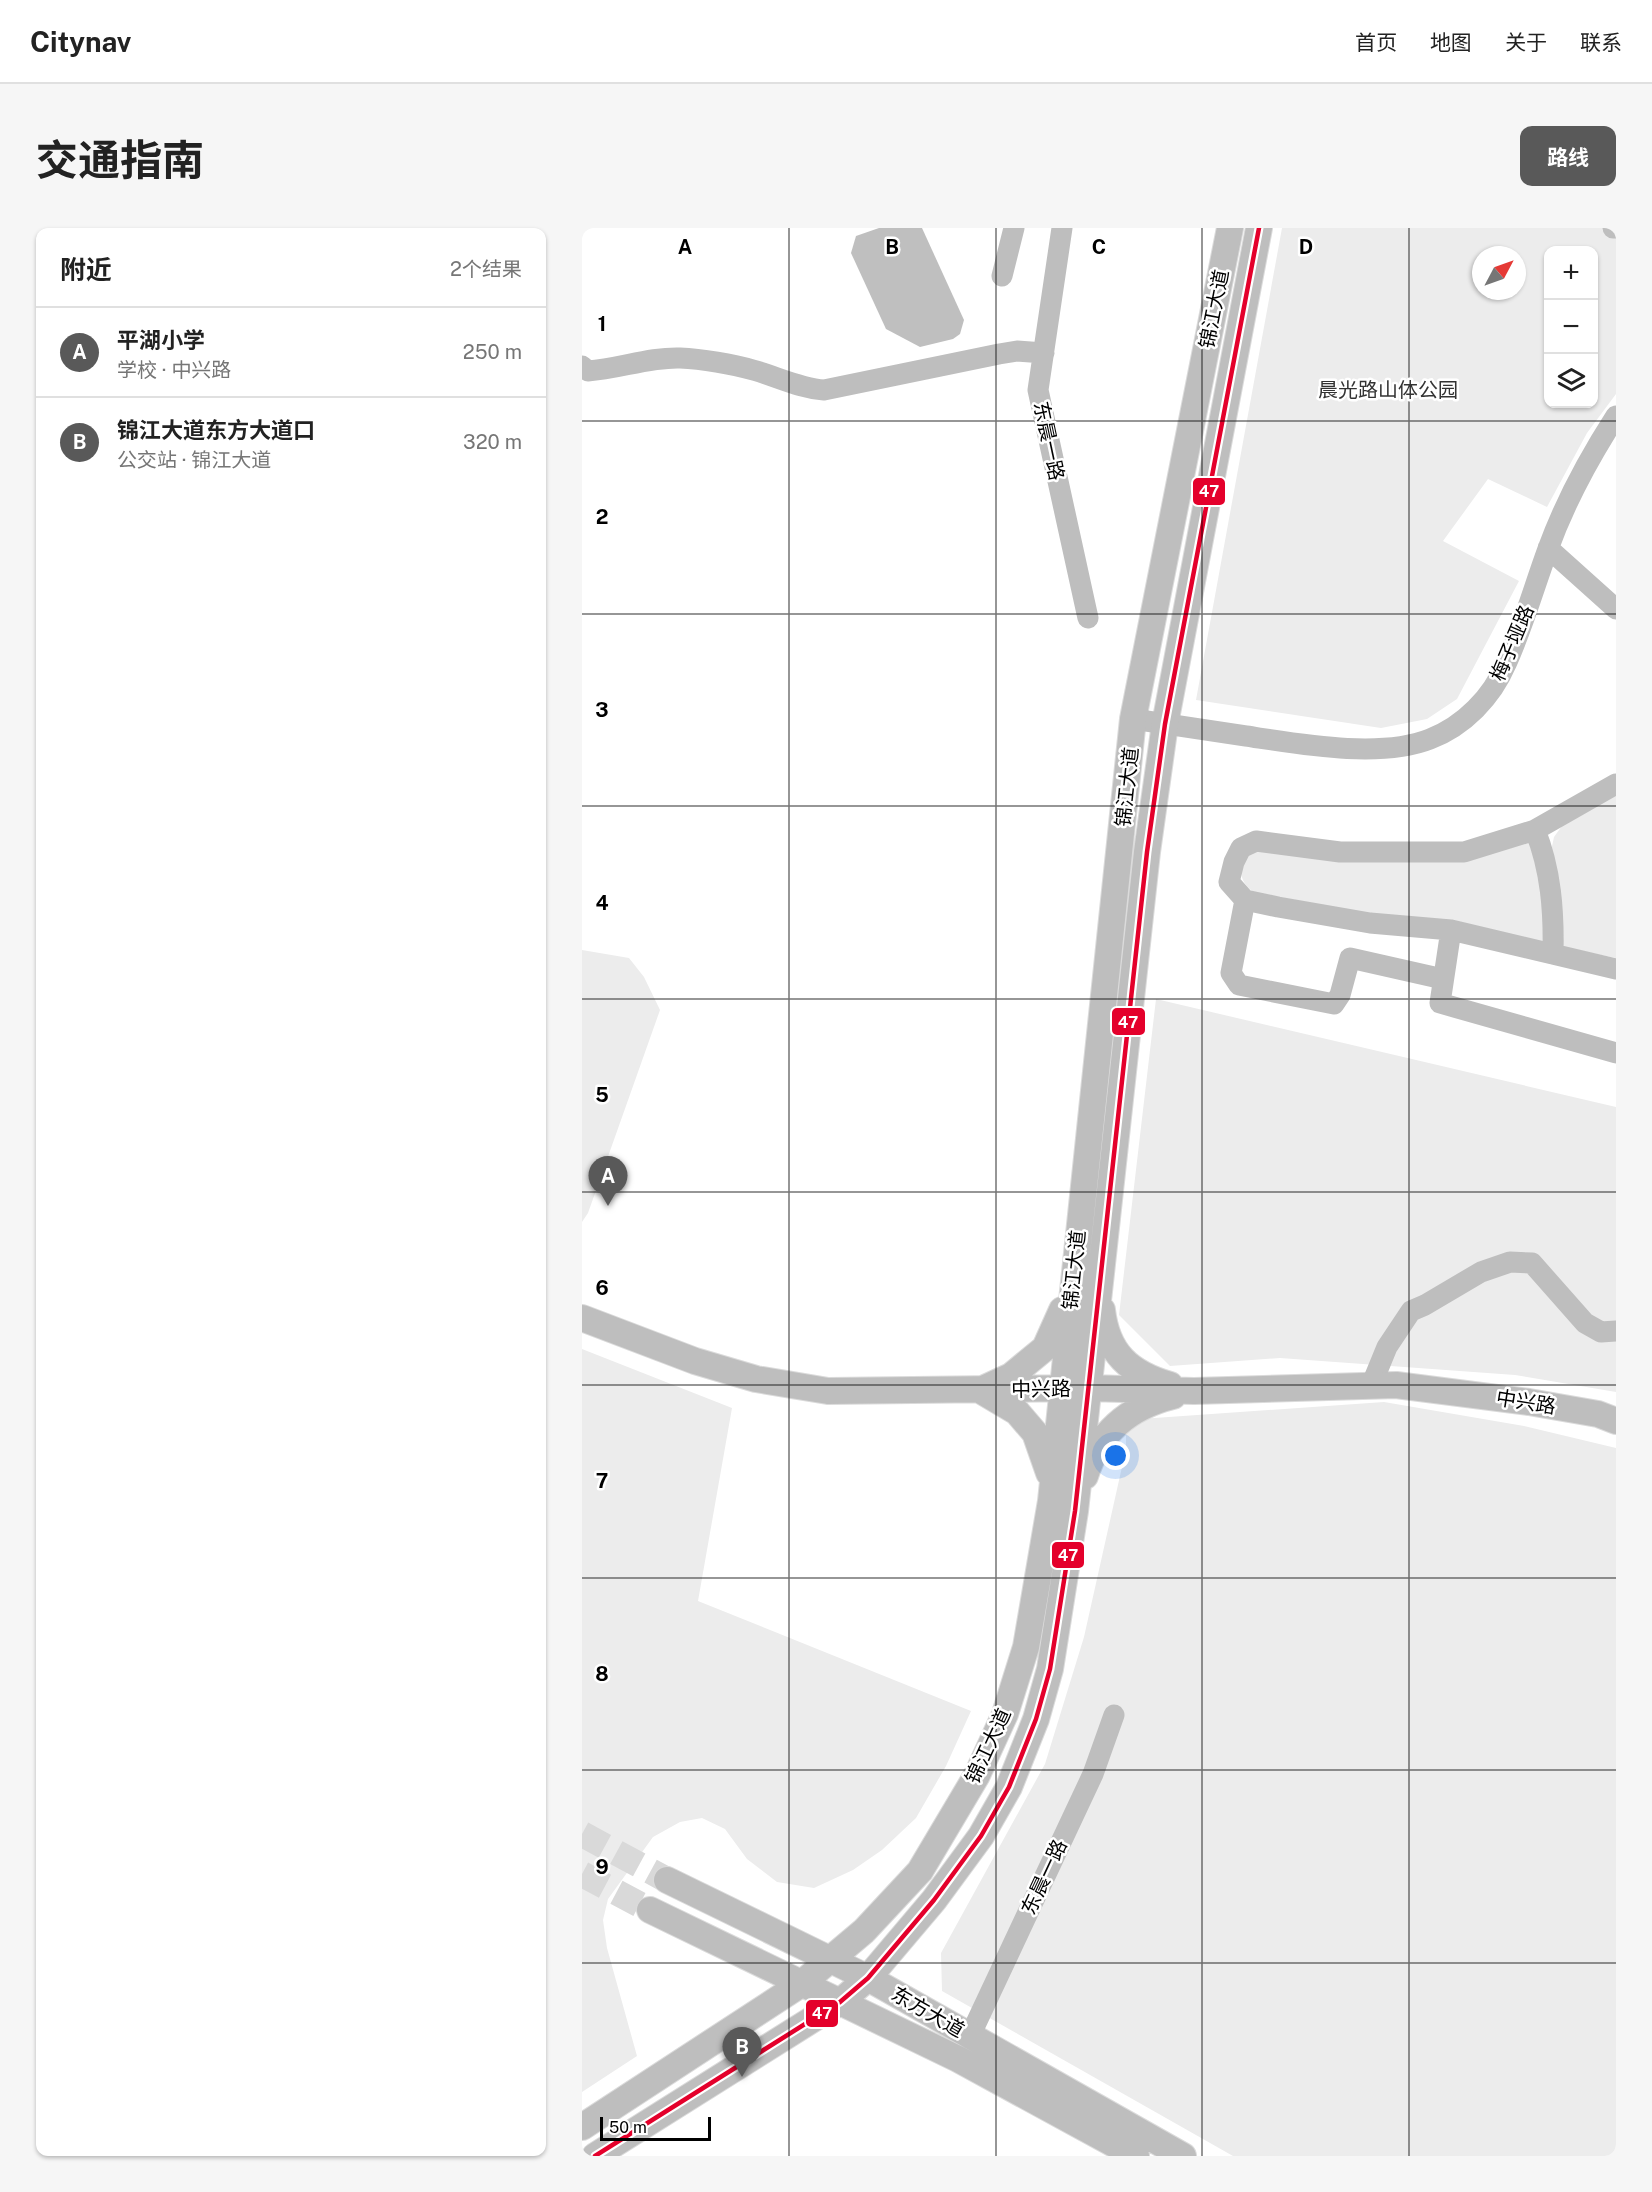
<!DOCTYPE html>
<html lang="zh">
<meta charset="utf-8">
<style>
body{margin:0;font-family:"Public Sans","Noto Sans SC",sans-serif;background:#f6f6f6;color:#222}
.controls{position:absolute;right:18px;top:18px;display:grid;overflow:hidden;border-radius:12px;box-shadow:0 2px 4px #0004}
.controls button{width:54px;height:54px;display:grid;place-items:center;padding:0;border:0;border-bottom:2px solid #e0e0e0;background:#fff;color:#222;font:30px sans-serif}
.compass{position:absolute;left:890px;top:18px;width:54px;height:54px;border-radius:50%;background:#fff;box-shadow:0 2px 4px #0004;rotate:49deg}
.scale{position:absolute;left:18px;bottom:15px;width:111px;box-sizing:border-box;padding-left:6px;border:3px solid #000;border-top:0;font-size:16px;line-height:21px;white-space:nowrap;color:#000;-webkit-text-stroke:4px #fff;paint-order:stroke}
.you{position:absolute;left:534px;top:1228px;width:21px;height:21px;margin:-15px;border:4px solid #fff;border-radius:50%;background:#1a73e8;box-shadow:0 0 0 9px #1a73e833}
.badge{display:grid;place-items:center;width:39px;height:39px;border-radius:50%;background:#595959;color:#fff;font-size:20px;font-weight:700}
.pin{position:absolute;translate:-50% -50px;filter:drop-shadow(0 2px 3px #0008)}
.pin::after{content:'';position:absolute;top:32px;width:21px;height:18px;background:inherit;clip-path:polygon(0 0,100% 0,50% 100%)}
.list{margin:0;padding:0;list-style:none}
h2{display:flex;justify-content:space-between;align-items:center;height:78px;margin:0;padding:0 24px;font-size:26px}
h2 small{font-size:20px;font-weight:400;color:#767676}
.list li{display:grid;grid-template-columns:39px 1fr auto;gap:18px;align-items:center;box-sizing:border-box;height:90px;padding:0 24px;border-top:2px solid #e0e0e0}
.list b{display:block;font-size:22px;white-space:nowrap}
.list p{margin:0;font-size:20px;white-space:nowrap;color:#767676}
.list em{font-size:20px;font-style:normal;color:#767676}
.icon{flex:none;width:33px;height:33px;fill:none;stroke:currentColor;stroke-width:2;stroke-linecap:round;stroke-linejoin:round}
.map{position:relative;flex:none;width:1034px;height:1928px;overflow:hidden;border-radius:12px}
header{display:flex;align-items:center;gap:36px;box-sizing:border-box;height:84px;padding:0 30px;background:#fff;border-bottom:2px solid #e0e0e0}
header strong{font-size:28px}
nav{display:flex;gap:33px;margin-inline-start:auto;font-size:21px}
.intro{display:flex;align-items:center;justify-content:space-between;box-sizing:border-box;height:144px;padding:0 36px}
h1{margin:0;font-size:42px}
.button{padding:15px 27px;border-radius:12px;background:#595959;color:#fff;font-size:21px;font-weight:700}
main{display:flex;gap:36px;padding:0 36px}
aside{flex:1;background:#fff;border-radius:12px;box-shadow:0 2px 4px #0004}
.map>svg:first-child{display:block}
</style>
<header>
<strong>Citynav</strong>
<nav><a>首页</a><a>地图</a><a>关于</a><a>联系</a></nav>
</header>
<div class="intro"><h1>交通指南</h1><a class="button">路线</a></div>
<main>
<aside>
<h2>附近<small>2个结果</small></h2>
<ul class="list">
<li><span class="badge">A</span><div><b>平湖小学</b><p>学校 · 中兴路</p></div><em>250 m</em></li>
<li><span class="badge">B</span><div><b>锦江大道东方大道口</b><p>公交站 · 锦江大道</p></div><em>320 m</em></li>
</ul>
</aside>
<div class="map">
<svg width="1034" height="1928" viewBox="0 0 1034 1928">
<rect width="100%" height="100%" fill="#fff"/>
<path fill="#ececec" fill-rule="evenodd" d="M 700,0 L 1034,0 L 1034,166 L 1005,205 L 965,279 L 906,251 L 861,313 L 937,353 L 875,471 L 845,491 L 799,500 L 614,472 ZM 966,22 L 1011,22 L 1011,176 L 966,176 ZM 899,27 L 935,27 L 935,63 L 899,63 Z
M 1034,558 L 1034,730 L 980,719 L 969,623 L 972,609 L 982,595 Z
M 948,610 L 965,681 L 964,718 L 671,664 C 660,655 658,648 659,633 L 675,620 L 775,632 Z
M 0,722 L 47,730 L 62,749 L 78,782 L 6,985 L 0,994 Z
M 574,771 L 1034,879 L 1034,1164 L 933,1147 L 698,1130 L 588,1138 L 537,1087 Z
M 0,1121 L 150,1180 L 116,1373 L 389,1483 L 364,1538 L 334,1590 L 300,1622 L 271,1642 L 232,1660 L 195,1654 L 165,1631 L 143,1601 L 120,1590 L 98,1594 L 71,1609 L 26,1671 L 21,1692 L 25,1720 L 55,1828 L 0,1864 Z
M 802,1174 L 942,1198 L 1034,1220 L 1034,1928 L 651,1928 L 360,1763 L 359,1725 L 463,1536 L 502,1409 L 544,1221 L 544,1192 Z"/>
<path fill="#bfbfbf" d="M 297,0 L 340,0 L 382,92 L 378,106 L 371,111 L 338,119 L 304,101 L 269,25 L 274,8 Z"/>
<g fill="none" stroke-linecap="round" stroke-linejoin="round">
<path stroke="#d9d9d9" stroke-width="26" stroke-dasharray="26 13" stroke-linecap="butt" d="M 0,1606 L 85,1652
M 0,1646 L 68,1682"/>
<g stroke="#dbdbdb" stroke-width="28">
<path id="major" d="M 520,1082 C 525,1125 547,1145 588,1157
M 0,1090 L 113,1133 L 174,1151 L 246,1163 L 506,1160 L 612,1163 L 814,1157 L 947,1174 L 1016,1186 L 1034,1193
M 403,1160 L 429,1148 L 463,1120 L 480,1082
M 398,1162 L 435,1184 L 453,1205 L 467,1245
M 503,1248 C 517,1204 547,1179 591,1168
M 85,1652 L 286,1750 L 601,1928
M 68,1682 L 376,1831 L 554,1928
M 0,1899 L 219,1756 L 282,1703 L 338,1643 L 395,1547 L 423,1486 L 444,1419 L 469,1273 L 551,491 L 648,0
M 13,1928 L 258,1774 L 286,1750 L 352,1672 L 399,1608 L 427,1559 L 454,1491 L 468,1441 L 493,1283 L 565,624 L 583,496 L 677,0"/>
</g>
<path stroke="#bebebe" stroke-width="21" d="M 480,0 L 456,162 L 506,390
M 1031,0 L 1034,0
M 420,48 L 432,0
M 0,138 L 6,143 C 37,141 67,129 98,130 C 120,131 150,136 171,142 C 196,149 217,160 242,162 L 417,126 L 435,123 L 462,125
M 966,320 L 1034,381
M 551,491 C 589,497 626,502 664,508 C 717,516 798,531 848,511 C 882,498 910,469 924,436 C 941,399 952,359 966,321 C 983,274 1007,230 1034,188
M 1034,556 L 953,602 L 882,624 L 758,624 L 674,613 L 659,620 L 652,634 L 647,654 L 663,672 L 696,679 L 788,695 L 869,702 L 1034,741
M 953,602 C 969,642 972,683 971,726
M 663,672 L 649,745 L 657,757 L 752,776 L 758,767 L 768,730 L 861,751
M 869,702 L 858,775 L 1034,825
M 789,1158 L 805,1119 L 829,1083 L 843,1077 L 899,1044 L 928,1034 L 950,1035 L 1003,1095 L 1019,1104 L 1034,1103
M 388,1808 L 511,1546 L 532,1487"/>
<use href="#major" stroke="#bebebe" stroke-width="26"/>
<g stroke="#fff" stroke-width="9">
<path id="bus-1" d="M 13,1928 L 258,1774 L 286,1750 L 352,1672 L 399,1608 L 427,1559 L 454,1491 L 468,1441 L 493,1283 L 565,624 L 583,496 L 677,0"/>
</g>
<use href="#bus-1" stroke="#e4002b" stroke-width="4.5"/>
</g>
<path fill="none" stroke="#000" stroke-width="1.5" stroke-opacity="0.55" d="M 207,0 L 207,1928M 414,0 L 414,1928M 620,0 L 620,1928M 827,0 L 827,1928M 0,193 L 1034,193M 0,386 L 1034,386M 0,578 L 1034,578M 0,771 L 1034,771M 0,964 L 1034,964M 0,1157 L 1034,1157M 0,1350 L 1034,1350M 0,1542 L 1034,1542M 0,1735 L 1034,1735"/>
<g text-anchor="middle" stroke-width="5" stroke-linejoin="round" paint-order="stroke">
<g font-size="20" fill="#000" stroke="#fff">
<text transform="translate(632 81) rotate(-79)" y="7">锦江大道</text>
<text transform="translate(467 213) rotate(78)" y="7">东晨一路</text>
<text transform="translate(930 415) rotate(-67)" y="7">梅子垭路</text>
<text transform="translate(545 559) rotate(-84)" y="7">锦江大道</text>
<text transform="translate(492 1042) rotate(-84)" y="7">锦江大道</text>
<text transform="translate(459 1161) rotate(-1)" y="7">中兴路</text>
<text transform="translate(944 1174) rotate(9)" y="7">中兴路</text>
<text transform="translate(406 1518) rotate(-65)" y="7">锦江大道</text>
<text transform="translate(462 1649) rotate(-65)" y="7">东晨一路</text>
<text transform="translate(346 1784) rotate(30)" y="7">东方大道</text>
</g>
<g font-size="20" fill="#333" stroke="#fff">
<text x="806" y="169">晨光路山体公园</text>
</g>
</g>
<g font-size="20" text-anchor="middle" font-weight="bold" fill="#000" stroke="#fff" stroke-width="5" stroke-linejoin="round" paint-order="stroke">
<text x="103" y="26">A</text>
<text x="310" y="26">B</text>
<text x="517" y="26">C</text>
<text x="724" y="26">D</text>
<text x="20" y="103">1</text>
<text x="20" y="296">2</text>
<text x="20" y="489">3</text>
<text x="20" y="682">4</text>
<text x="20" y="874">5</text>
<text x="20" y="1067">6</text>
<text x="20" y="1260">7</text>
<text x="20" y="1453">8</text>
<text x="20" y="1646">9</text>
</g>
<g stroke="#fff" stroke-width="2">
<rect x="610" y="249" width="34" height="29" rx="6" fill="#e4002b"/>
<rect x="529" y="779" width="35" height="29" rx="6" fill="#e4002b"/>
<rect x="469" y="1313" width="34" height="28" rx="6" fill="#e4002b"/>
<rect x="223" y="1771" width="34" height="29" rx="6" fill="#e4002b"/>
</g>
<g font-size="16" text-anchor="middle" font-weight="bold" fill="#fff">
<text x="627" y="269">47</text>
<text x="546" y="800">47</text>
<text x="486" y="1333">47</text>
<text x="240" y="1791">47</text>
</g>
</svg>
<div class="controls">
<button>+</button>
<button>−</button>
<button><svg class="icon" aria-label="layers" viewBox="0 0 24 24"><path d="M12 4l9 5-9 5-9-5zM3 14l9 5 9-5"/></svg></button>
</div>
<svg class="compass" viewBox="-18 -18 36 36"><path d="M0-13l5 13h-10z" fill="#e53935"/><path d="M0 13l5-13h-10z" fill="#767676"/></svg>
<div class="scale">50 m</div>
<div class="you"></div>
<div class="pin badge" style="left:26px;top:978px">A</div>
<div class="pin badge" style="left:160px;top:1849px">B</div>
</div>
</main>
